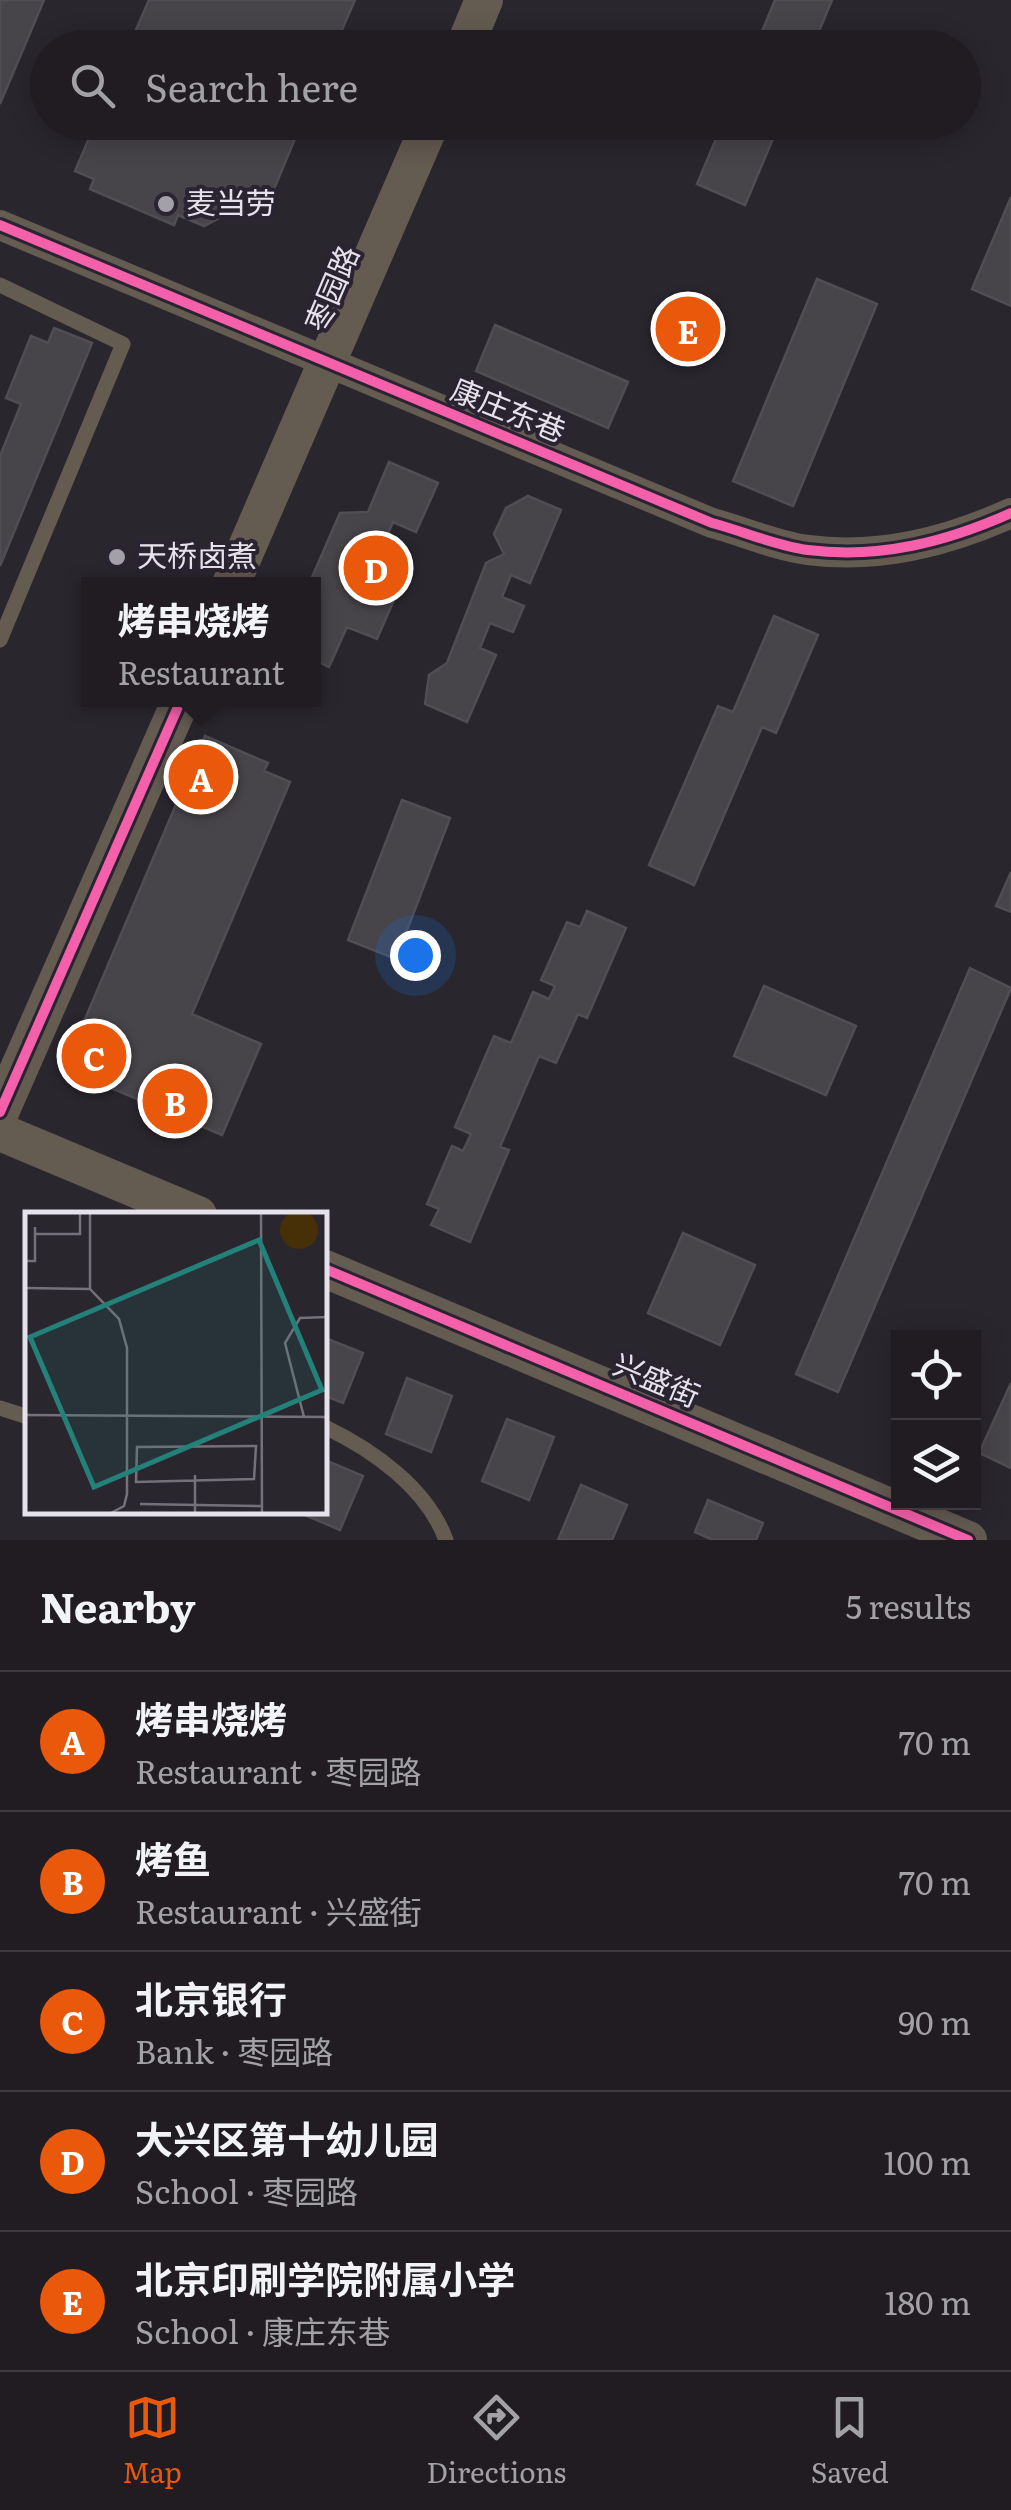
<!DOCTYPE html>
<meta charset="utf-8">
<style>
body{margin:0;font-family:Literata,"Noto Sans SC",serif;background:#2d292f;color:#f1f3f6}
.controls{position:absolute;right:30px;bottom:30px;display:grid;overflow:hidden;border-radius:0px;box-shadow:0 5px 25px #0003}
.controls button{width:90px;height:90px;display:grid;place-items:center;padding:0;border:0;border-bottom:2px solid #3d3a40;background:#201c22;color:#f1f3f6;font:50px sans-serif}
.you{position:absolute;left:415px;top:955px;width:35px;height:35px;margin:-25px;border:8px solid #fff;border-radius:50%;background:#1a73e8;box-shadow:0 0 0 15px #1a73e833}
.badge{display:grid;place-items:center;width:65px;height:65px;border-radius:50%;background:#ea580c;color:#fff;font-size:32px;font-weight:700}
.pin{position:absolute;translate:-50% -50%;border:5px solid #fff;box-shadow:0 2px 10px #0006}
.popup{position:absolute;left:81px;top:577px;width:240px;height:130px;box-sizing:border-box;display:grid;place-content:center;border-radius:0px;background:#201c22;filter:drop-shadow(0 2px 8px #0005);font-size:32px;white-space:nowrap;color:#a2a1a5}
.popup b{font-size:38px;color:#f1f3f6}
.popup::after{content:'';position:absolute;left:50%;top:100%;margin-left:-20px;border:20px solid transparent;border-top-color:#201c22}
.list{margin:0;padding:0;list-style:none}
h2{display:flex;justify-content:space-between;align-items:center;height:130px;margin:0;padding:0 40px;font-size:42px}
h2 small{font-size:32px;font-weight:400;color:#a2a1a5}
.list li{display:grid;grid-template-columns:65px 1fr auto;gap:30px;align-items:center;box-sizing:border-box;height:140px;padding:0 40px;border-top:2px solid #3d3a40}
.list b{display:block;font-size:38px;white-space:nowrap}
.list p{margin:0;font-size:32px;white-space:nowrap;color:#a2a1a5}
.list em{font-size:32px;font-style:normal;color:#a2a1a5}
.icon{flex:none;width:55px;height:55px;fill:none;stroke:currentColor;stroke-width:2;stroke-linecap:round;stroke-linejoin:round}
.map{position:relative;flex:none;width:1011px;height:1540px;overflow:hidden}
.search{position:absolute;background:#201c22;box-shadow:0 5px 25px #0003;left:30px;right:30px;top:30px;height:110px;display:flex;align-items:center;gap:25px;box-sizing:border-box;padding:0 35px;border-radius:55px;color:#a2a1a5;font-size:38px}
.sheet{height:830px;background:#201c22}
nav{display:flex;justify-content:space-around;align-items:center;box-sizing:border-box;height:140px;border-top:2px solid #3d3a40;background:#201c22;font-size:28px;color:#a2a1a5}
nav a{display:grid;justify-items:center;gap:5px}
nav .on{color:#ea580c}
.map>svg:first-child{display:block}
</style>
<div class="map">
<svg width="1011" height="1540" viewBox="0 0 1011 1540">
<rect width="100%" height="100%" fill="#2a262e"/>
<path fill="#47444a" stroke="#504d53" stroke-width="2.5" d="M 0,0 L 44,0 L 0,104 Z
M 149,0 L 355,0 L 334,48 L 128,48 Z
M 775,0 L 832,0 L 812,48 L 755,48 Z
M 96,122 L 302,122 L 274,189 L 204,226 L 178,215 L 174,225 L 90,189 L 94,179 L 75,171 Z
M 723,122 L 780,122 L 745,205 L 697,184 Z
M 1011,197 L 1011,306 L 972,289 Z
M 817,279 L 877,304 L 793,506 L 733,481 Z
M 495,325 L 628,382 L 608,428 L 476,371 Z
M 54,328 L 92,343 L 0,566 L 0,456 L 21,404 L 6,398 L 31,336 L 48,343 Z
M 389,462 L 438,483 L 416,532 L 393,522 L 386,538 L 402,544 L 395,562 L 408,568 L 377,639 L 347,627 L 329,667 L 314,660 L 314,584 L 309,584 L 340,513 L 368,512 Z
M 528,496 L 561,510 L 530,583 L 511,575 L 502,597 L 524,606 L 513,632 L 490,623 L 480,648 L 496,655 L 467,722 L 425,704 L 429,675 L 447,663 L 486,563 L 504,554 L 494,534 L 506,508 Z
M 774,616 L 818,635 L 776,733 L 762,727 L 694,885 L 649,865 L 718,706 L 733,712 Z
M 205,736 L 268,763 L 264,771 L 290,782 L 192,1014 L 261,1044 L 222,1135 L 83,1076 L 77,1038 Z
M 402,800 L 450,818 L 396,959 L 348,940 Z
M 1011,872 L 1011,912 L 996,906 Z
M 587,911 L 626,928 L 587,1018 L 578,1014 L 556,1063 L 539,1056 L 500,1147 L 509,1150 L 470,1242 L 431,1225 L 439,1209 L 427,1204 L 452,1146 L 463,1151 L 471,1134 L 455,1127 L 494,1036 L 511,1043 L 533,992 L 549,999 L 555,986 L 541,980 L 567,922 L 580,927 Z
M 970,968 L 1011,988 L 838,1392 L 796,1374 Z
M 764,986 L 856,1026 L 826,1095 L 734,1056 Z
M 683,1233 L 755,1265 L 720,1345 L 648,1313 Z
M 325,1338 L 363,1353 L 343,1403 L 325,1396 Z
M 407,1378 L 452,1396 L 431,1452 L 386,1434 Z
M 1011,1383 L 1011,1468 L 979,1453 Z
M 507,1419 L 554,1437 L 529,1500 L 482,1481 Z
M 325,1460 L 363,1476 L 340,1530 L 298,1512 L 325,1512 Z
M 581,1485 L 627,1505 L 612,1540 L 558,1540 Z
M 708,1500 L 763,1523 L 756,1540 L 713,1540 L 695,1532 Z"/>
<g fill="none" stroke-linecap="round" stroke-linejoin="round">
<path stroke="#645b51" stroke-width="15" d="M 0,285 L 123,344 L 0,640
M 0,1408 L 28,1417
M 325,1427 C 373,1450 427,1488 446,1540"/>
<path stroke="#645b51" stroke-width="30" d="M 0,225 L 712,523 C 743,531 776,546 808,550 C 880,559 946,542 1011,513"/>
<path stroke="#645b51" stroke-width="38" d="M 464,48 L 484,0
M 231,584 L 431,122
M 0,1112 L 181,700
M 0,1132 L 198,1215
M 325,1269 L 968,1540"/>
<g stroke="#2a2331" stroke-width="16">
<path id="cycleway" d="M 0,225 L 712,523 C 743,531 776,546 808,550 C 880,559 946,542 1011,513
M 0,1112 L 181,700
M 325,1269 L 968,1540"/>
</g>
<use href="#cycleway" stroke="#f560ab" stroke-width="10"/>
</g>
<g fill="#a4a0a9" stroke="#2a2331" stroke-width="4">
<circle cx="166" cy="204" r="10"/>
<circle cx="117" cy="557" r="10"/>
</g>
<g text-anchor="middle" stroke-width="8" stroke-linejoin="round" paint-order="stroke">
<g font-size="30" fill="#e6e2eb" stroke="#2a2331" text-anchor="start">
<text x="186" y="214">麦当劳</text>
<text x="137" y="567">天桥卤煮</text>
</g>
<g font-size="30" fill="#e6e2eb" stroke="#2a2331">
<text transform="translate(333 289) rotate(-67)" y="10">枣园路</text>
<text transform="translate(508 411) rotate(22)" y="10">康庄东巷</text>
<text transform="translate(656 1381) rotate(23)" y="10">兴盛街</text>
</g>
</g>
<g transform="translate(25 1212)">
<rect width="302" height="302" fill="#2a262e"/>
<path d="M255 18a19 19 0 1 1 38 0a19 19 0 1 1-38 0Z" fill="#473007"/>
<path fill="none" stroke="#75717a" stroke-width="2.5" d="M 65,0 L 65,77 L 94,107 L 102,136 L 102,282 L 99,294 L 84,302M 236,0 L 237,302M 9,22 L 55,22 L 55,0M 0,49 L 10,49 L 10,15M 0,76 L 65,77M 0,203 L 303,205M 279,205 L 260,131 L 275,106 L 303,105M 231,234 L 229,267 L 111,270 L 112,235 ZM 170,263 L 170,302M 115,292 L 236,294"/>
<path fill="#24817a" fill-opacity="0.15" stroke="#24817a" stroke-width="5" d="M 234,28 L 297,178 L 69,275 L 5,125 Z"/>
<rect width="302" height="302" fill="none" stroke="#e6e2eb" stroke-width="5"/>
</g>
</svg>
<div class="controls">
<button><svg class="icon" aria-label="locate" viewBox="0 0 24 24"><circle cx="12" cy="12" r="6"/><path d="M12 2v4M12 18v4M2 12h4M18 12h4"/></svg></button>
<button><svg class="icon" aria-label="layers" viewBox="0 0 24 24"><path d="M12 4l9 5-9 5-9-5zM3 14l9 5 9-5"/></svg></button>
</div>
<div class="you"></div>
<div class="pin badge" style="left:201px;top:777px">A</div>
<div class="popup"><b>烤串烧烤</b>Restaurant</div>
<div class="pin badge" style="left:175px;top:1101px">B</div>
<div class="pin badge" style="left:94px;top:1056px">C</div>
<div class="pin badge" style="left:376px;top:568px">D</div>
<div class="pin badge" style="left:688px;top:329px">E</div>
<div class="search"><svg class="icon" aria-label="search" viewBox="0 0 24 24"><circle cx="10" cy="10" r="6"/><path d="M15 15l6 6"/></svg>Search here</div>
</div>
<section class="sheet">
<h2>Nearby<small>5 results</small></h2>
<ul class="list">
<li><span class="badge">A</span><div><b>烤串烧烤</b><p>Restaurant · 枣园路</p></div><em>70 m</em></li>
<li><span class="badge">B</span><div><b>烤鱼</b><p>Restaurant · 兴盛街</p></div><em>70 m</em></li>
<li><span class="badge">C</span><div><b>北京银行</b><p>Bank · 枣园路</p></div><em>90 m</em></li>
<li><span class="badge">D</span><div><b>大兴区第十幼儿园</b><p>School · 枣园路</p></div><em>100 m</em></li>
<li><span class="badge">E</span><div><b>北京印刷学院附属小学</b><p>School · 康庄东巷</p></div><em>180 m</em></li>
</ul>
</section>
<nav>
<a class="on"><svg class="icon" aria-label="map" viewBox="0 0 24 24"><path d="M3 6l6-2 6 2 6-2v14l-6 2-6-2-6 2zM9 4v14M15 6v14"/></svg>Map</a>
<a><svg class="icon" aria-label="directions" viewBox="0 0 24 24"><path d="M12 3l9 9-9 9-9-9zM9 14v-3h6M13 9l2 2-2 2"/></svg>Directions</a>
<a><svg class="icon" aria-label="saved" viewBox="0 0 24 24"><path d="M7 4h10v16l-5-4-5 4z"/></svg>Saved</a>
</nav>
